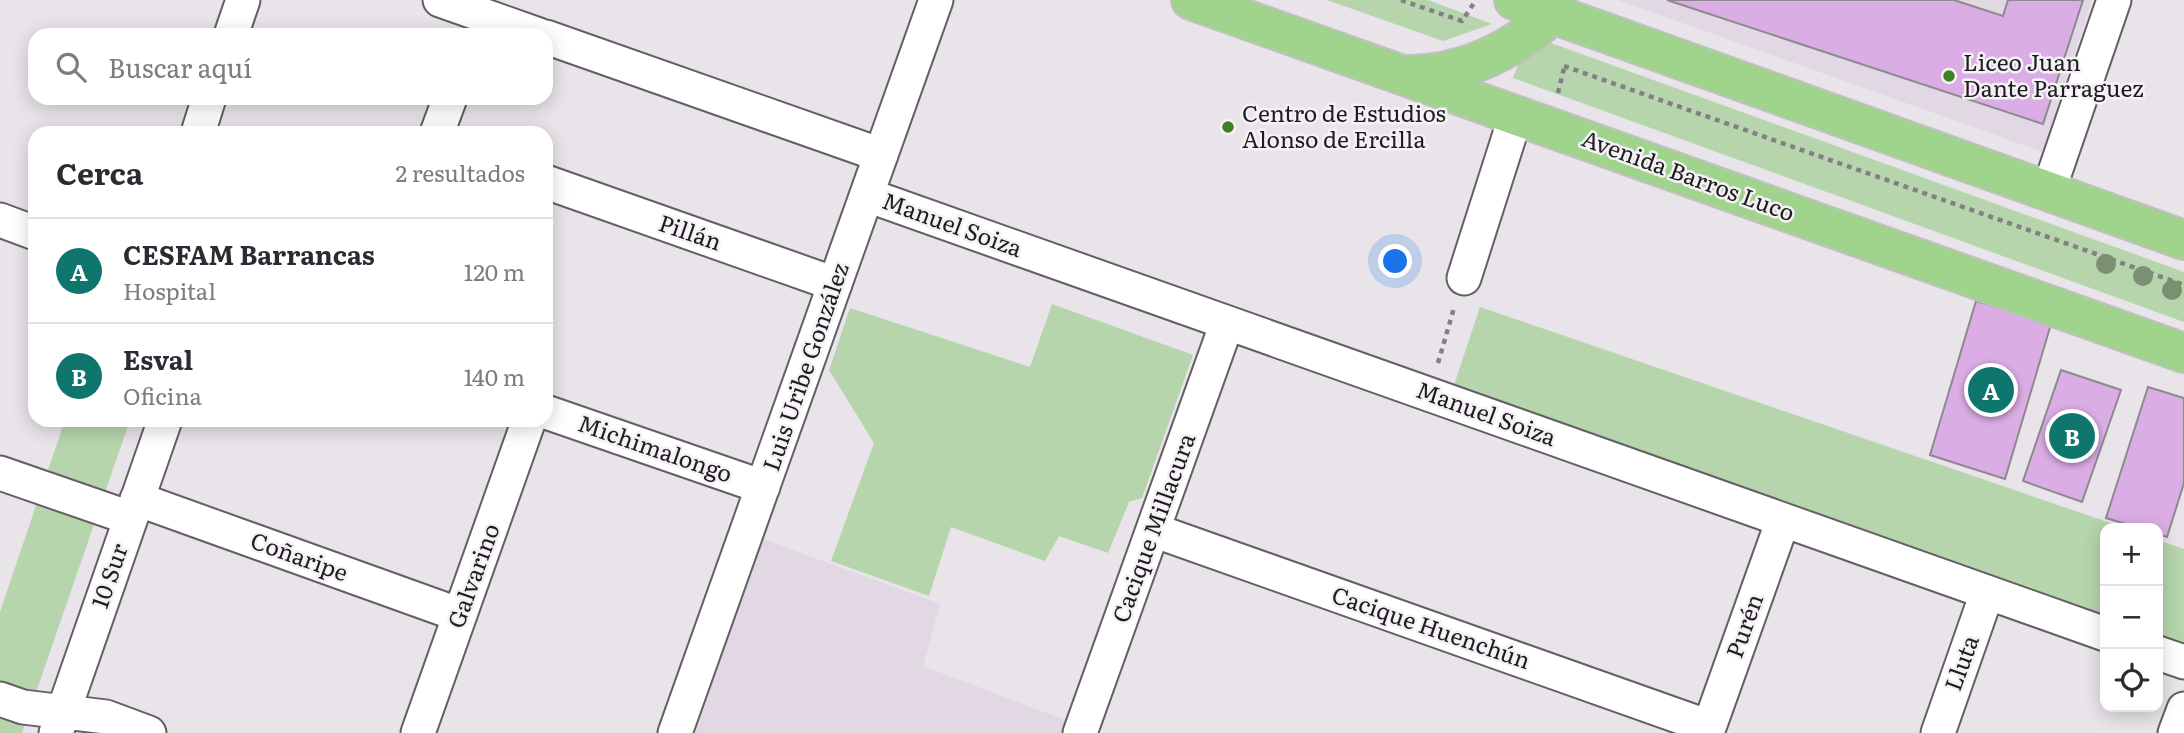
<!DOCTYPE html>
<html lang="es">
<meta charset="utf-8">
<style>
body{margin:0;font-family:Literata,serif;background:#f7f7f7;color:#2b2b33}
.controls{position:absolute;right:21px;bottom:21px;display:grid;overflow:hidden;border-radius:14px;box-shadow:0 4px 18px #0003}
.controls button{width:63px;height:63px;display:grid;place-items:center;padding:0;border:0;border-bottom:2px solid #e1e1e2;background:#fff;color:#2b2b33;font:35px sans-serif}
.you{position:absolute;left:1396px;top:262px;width:24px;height:24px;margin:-18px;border:5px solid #fff;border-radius:50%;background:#1a73e8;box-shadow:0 0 0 10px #1a73e833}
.badge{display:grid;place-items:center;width:46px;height:46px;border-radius:50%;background:#0f766e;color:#fff;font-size:23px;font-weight:700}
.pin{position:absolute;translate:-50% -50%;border:4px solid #fff;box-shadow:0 2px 7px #0006}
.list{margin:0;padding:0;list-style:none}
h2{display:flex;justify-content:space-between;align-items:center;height:91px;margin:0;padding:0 28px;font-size:30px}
h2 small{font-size:23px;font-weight:400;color:#7c7c81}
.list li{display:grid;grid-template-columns:46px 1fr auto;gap:21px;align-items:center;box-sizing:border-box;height:105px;padding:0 28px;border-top:2px solid #e1e1e2}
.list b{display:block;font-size:26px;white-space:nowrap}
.list p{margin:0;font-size:23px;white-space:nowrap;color:#7c7c81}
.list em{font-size:23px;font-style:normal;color:#7c7c81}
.icon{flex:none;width:38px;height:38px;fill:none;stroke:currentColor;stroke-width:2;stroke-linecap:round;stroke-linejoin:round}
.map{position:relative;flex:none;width:2184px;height:733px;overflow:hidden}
.search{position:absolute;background:#fff;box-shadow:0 4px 18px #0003;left:28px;top:28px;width:525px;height:77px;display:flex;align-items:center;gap:18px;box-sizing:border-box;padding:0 24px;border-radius:21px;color:#7c7c81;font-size:26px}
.panel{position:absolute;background:#fff;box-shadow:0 4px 18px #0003;left:28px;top:126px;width:525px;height:301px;border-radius:21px}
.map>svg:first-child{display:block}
</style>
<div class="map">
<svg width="2184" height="733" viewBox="0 0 2184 733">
<rect width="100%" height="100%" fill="#e8e4e9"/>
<path fill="#e1d8e3" d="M 1618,0 L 2092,0 L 2043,152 Z
M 763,539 L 940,604 L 923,666 L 1070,722 L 1066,733 L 695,733 Z"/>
<path fill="#b6d5ac" d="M 1327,0 L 1428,0 L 1492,24 L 1443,41 Z
M 1529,35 L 2184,272 L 2184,322 L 1513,78 Z
M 1052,304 L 1193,355 L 1142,498 L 1129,502 L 1108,553 L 1059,536 L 1045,561 L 951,527 L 929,596 L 831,561 L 874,443 L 829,370 L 850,308 L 1030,367 Z
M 1480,307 L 2125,528 L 2105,528 L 2105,618 L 1452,391 Z
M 65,420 L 130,420 L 22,733 L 0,733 L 0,612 Z
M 2158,540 L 2184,549 L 2184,646 L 2158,637 Z"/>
<path fill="#dbade5" stroke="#8d898e" stroke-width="2" d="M 1667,0 L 1954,0 L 2003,16 L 2008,0 L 2083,0 L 2043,124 Z
M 1976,301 L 2051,324 L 2005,479 L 1930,455 Z
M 2061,370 L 2121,390 L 2082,502 L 2023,481 Z
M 2148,387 L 2184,398 L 2184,483 L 2167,537 L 2158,534 L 2158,528 L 2139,528 L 2106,518 Z"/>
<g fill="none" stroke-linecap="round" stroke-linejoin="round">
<g stroke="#635f64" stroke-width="37">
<path id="street" d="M 440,0 L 539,35
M 231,35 L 243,0
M 546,37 L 881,155
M 198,133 L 209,98
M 437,133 L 450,98
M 546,182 L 835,284
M 2048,192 L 2114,0
M 867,195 L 2105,634
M 0,220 L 35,233
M 1464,278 L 1516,115
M 546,412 L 763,487
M 0,473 L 130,518
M 137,499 L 460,615
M 1153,530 L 1709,727
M 2158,653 L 2184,662
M 0,699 L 23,707 L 106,717 L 149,733
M 56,733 L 165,420
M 418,733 L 529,420
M 675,733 L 936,0
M 1080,733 L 1227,323
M 1707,733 L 1783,520
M 1938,733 L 1987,593
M 2175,733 L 2184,709"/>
</g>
<g stroke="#c0c0c0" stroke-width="42">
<path id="primary" d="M 1191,0 L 2184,353
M 1514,0 L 2184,240
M 1410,75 C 1466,74 1512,51 1553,14"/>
</g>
<path stroke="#838083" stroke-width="4.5" stroke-dasharray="5 5" stroke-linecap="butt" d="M 1401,0 L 1462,21 L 1476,0
M 1564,66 L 2184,285
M 1558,93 L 1565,64
M 1438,363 L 1454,308"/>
<use href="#street" stroke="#fff" stroke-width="33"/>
<use href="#primary" stroke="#a0d38c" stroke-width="38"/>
</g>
<g fill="#7b8f72">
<circle cx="2106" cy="264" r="10"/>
<circle cx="2143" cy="276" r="10"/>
<circle cx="2172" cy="290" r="10"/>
</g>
<g fill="#3e8123" stroke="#f5f1f6" stroke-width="2.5">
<circle cx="1949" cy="76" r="7"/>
<circle cx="1228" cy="127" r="7"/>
</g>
<g text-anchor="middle" stroke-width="5" stroke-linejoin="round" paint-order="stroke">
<g font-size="23" fill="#1f1e1f" stroke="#f5f1f6" text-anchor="start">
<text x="1963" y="71">Liceo Juan<tspan x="1963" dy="26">Dante Parraguez</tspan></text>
<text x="1242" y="122">Centro de Estudios<tspan x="1242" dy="26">Alonso de Ercilla</tspan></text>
</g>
<g font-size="23" fill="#1f1e1f" stroke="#f5f1f6">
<text transform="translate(1688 176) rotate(20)" y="8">Avenida Barros Luco</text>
<text transform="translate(952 225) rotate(20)" y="8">Manuel Soiza</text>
<text transform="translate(690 233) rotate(19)" y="8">Pillán</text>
<text transform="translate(806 367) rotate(-71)" y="8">Luis Uribe González</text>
<text transform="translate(1486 414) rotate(20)" y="8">Manuel Soiza</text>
<text transform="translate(655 449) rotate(19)" y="8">Michimalongo</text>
<text transform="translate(1154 528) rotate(-70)" y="8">Cacique Millacura</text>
<text transform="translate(299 557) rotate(20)" y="8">Coñaripe</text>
<text transform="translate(110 576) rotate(-71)" y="8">10 Sur</text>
<text transform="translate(474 576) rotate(-70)" y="8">Galvarino</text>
<text transform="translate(1745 626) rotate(-70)" y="8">Purén</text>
<text transform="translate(1431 628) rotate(19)" y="8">Cacique Huenchún</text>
<text transform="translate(1962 663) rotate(-70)" y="8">Lluta</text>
</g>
</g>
</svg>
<div class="controls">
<button>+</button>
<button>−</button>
<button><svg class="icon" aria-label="locate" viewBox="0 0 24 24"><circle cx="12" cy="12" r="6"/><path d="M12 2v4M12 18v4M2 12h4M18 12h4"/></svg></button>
</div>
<div class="you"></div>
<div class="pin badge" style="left:1991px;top:390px">A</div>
<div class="pin badge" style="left:2072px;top:436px">B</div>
<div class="search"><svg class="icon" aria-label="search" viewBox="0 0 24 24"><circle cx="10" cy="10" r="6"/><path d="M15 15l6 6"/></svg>Buscar aquí</div>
<section class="panel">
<h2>Cerca<small>2 resultados</small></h2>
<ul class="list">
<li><span class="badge">A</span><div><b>CESFAM Barrancas</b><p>Hospital</p></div><em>120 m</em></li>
<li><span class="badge">B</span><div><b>Esval</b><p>Oficina</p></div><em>140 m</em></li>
</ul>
</section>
</div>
